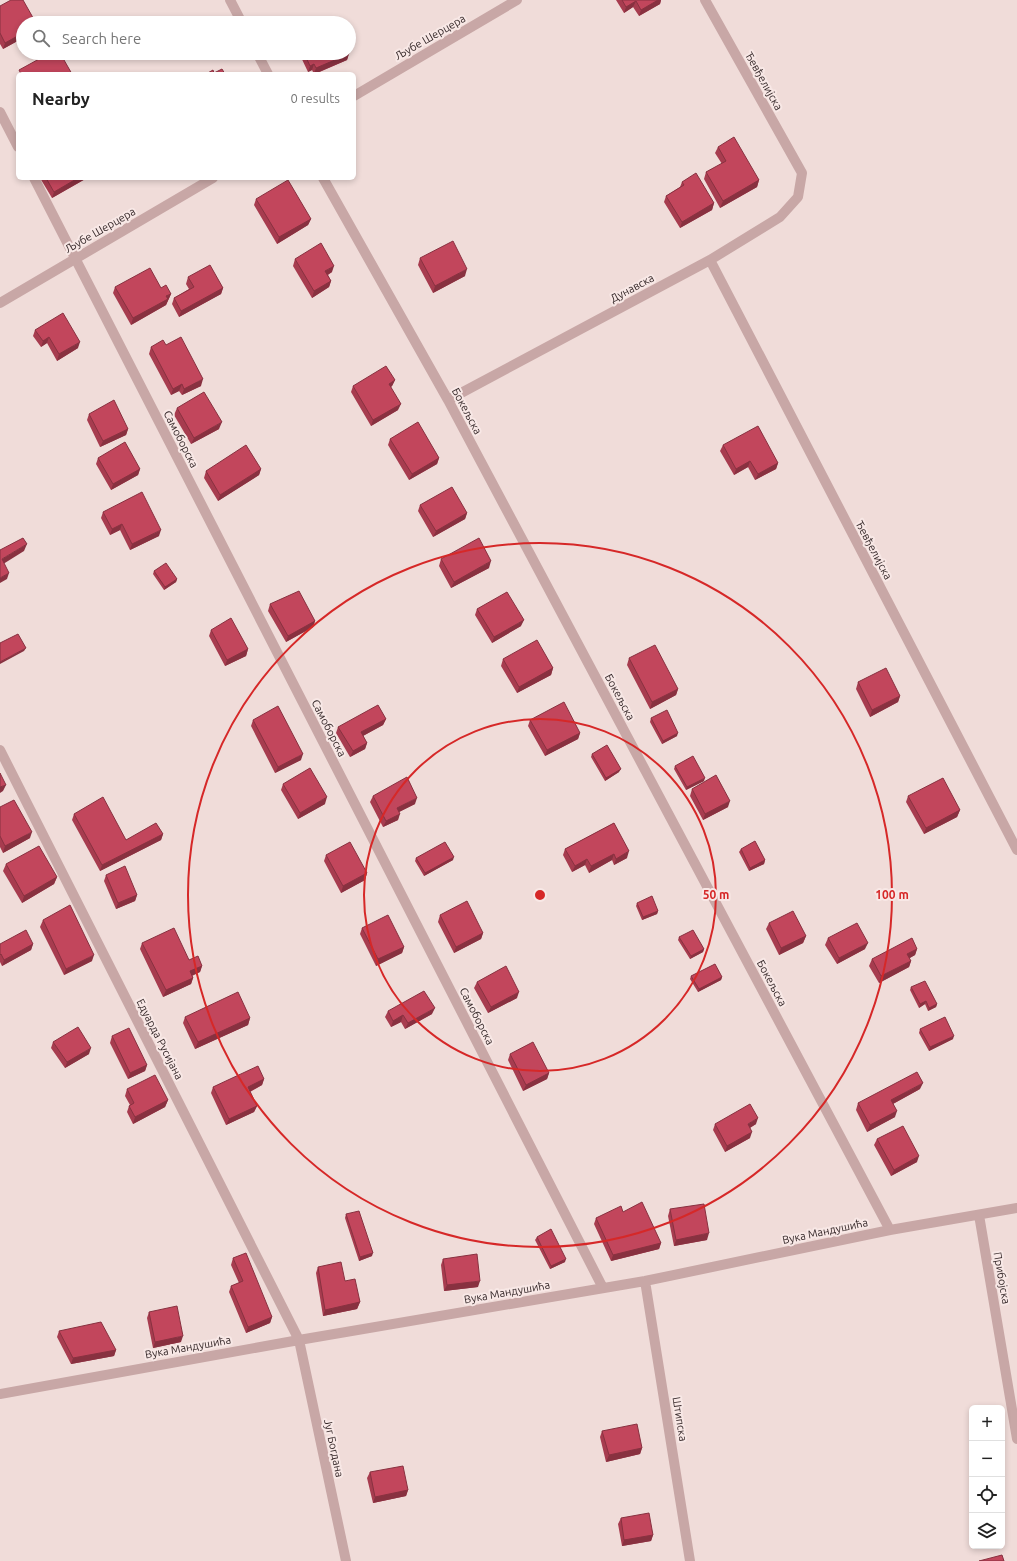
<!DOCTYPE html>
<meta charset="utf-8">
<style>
body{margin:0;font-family:Ubuntu,sans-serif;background:#f2f2f2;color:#222}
.controls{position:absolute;right:12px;bottom:12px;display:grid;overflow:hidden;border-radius:6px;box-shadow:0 2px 6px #0003}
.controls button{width:36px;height:36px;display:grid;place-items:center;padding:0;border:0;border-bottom:1px solid #e0e0e0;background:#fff;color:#222;font:20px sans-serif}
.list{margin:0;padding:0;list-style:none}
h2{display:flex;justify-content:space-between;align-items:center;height:52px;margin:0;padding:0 16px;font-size:17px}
h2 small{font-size:13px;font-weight:400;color:#767676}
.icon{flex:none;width:22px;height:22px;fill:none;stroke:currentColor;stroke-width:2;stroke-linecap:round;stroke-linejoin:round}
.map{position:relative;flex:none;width:1017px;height:1561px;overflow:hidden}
.search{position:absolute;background:#fff;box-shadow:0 2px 6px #0003;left:16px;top:16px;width:340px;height:44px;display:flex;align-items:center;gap:10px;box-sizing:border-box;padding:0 14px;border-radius:22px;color:#767676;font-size:15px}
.panel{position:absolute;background:#fff;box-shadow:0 2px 6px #0003;left:16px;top:72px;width:340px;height:108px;border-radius:6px}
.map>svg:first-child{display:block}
</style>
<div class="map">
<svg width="1017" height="1561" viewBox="0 0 1017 1561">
<rect width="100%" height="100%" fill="#f0dcd9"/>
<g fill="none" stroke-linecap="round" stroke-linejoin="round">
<path stroke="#c8a7a6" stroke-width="10" d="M 230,0 L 242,23
M 257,53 L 268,74
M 354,96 L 517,0
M 0,112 L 18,147
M 34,178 L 603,1288
M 323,178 L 448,400 L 890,1230
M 710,260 L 1017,850
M 0,303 L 213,178
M 448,400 L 710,260 L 780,217 L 798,197 L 802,173 L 705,0
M 0,750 L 299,1340 L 346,1561
M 979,1215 L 1017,1439
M 645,1281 L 690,1561
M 0,1394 L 299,1340 L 645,1281 L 890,1230 L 1017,1208"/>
</g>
<path fill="#a73c4f" d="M 616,0 L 661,0 L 660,4 L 639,16 L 633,7 L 624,13 Z
M 0,6 L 23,23 L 23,38 L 3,49 L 0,44 Z
M 299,53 L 349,53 L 347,60 L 315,74 L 314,74 L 312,70 L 308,72 Z
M 718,147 L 759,180 L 757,187 L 720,208 L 704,179 L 706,172 L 722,164 L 715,153 Z
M 40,178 L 87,178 L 52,198 Z
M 682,182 L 714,203 L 712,210 L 680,228 L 664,202 L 666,196 L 680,187 Z
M 256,199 L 311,219 L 308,225 L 277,244 L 254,205 Z
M 420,258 L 465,276 L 433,293 L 418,265 Z
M 295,259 L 332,272 L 328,275 L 331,281 L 329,287 L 312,298 L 293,266 Z
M 188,277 L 223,288 L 221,294 L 179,317 L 172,304 L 174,298 L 189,289 L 186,284 Z
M 115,287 L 161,288 L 171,294 L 166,305 L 131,325 L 113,293 Z
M 35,330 L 78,348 L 57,361 L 47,343 L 41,347 L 33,336 Z
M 166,345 L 201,386 L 182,395 L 179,391 L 171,395 L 149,354 L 151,347 Z
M 395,380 L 392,386 L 391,387 L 398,410 L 371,426 L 351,392 L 353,386 Z
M 177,408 L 219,429 L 191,444 L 174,415 Z
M 89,414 L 128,429 L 126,435 L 100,447 L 87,420 Z
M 390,439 L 439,458 L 437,464 L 409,480 L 388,445 Z
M 723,445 L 778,463 L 776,469 L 755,480 L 748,467 L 734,475 L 720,451 Z
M 98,458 L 140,469 L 138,475 L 111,490 L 96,464 Z
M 261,469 L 259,475 L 218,501 L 204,478 L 206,471 Z
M 420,505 L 467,513 L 465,519 L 433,537 L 418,511 Z
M 103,512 L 159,536 L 130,550 L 120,530 L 110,535 L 101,518 Z
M 441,559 L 489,568 L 451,588 L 439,566 Z
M 154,571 L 177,579 L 176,582 L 164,590 L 153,574 Z
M 270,604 L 315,621 L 313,627 L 286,642 L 268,611 Z
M 477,609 L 521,626 L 492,643 L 475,615 Z
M 211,630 L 248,649 L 246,656 L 225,666 L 209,636 Z
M 629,658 L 678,689 L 676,695 L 650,709 L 627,665 Z
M 503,659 L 553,668 L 551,675 L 517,693 L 501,666 Z
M 858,682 L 900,696 L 898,702 L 870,717 L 856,689 Z
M 651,718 L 677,736 L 662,744 L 650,722 Z
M 386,719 L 383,725 L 363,736 L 367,743 L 365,749 L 350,757 L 336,733 L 338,727 Z
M 253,720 L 301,760 L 275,773 L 251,726 Z
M 530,720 L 580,733 L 578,739 L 545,756 L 528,726 Z
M 592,754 L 619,772 L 605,781 L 591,757 Z
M 675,766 L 704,781 L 686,790 L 674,769 Z
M 283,784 L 325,804 L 298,819 L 281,790 Z
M 692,789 L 728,807 L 703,820 L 690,796 Z
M 373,796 L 415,804 L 399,812 L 398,820 L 383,827 L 370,802 Z
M 908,796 L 960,810 L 957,817 L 924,834 L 906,802 Z
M 0,807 L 30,838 L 3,853 L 0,847 Z
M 74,814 L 126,840 L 163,834 L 161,840 L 100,871 L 72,820 Z
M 614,823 L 627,858 L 614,865 L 612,860 L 589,873 L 585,865 L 572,872 L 563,855 L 565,849 Z
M 741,849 L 765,860 L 764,864 L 749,871 L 739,852 Z
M 326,855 L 367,873 L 365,880 L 341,893 L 324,861 Z
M 416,858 L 453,860 L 424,876 L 415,861 Z
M 6,864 L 57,877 L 54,884 L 22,903 L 3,871 Z
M 106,875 L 137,895 L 135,901 L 116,909 L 104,881 Z
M 637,903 L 658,911 L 657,914 L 642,920 L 636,906 Z
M 440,915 L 483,933 L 481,939 L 454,953 L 438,922 Z
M 43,920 L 92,961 L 64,975 L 40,927 Z
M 769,923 L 806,936 L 803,943 L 779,955 L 766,929 Z
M 362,928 L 404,947 L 402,953 L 376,966 L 360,934 Z
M 679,937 L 704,949 L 703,952 L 690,959 L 678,940 Z
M 828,938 L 865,949 L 837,964 L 825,945 Z
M 142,943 L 189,960 L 202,966 L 200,972 L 192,976 L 193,978 L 191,984 L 163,997 L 140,949 Z
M 0,944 L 33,944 L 31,950 L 2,966 L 0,962 Z
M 917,949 L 915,955 L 909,958 L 911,961 L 909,967 L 879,983 L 869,966 L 872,959 Z
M 691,976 L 722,977 L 721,980 L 698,992 L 690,979 Z
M 477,982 L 517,998 L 488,1013 L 474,988 Z
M 911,987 L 937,1004 L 936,1007 L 928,1011 L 925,1004 L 919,1008 L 910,990 Z
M 388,1011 L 432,1014 L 405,1029 L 401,1022 L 391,1027 L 385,1017 Z
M 185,1017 L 250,1018 L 248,1025 L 195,1049 L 183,1023 Z
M 920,1029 L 953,1039 L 929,1051 L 919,1033 Z
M 112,1036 L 147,1065 L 145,1071 L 128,1079 L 110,1043 Z
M 53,1042 L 89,1054 L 65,1068 L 51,1048 Z
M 510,1054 L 549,1073 L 547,1079 L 523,1091 L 508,1060 Z
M 264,1079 L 262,1085 L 250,1092 L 257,1106 L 254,1112 L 226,1125 L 211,1093 L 213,1087 Z
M 127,1089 L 168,1100 L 165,1107 L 133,1124 L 127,1112 L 129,1106 L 130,1105 L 125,1096 Z
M 920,1089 L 893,1104 L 895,1117 L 867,1132 L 856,1110 L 858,1103 Z
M 715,1124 L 756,1124 L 750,1128 L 750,1138 L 725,1152 L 713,1130 Z
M 877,1139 L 917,1162 L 891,1176 L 874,1145 Z
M 670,1209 L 707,1240 L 674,1246 L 668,1216 Z
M 623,1212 L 661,1243 L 659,1249 L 611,1261 L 594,1224 L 596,1218 Z
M 346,1214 L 372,1256 L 359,1261 L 345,1218 Z
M 537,1237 L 565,1262 L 550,1269 L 535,1240 Z
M 233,1258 L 272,1317 L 270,1323 L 246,1333 L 229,1292 L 231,1286 L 239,1283 L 231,1265 Z
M 443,1259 L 478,1287 L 444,1291 L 441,1265 Z
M 318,1267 L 360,1302 L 357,1309 L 323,1316 L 316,1273 Z
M 149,1312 L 181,1342 L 153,1348 L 147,1318 Z
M 59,1331 L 116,1350 L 114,1356 L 71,1364 L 57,1337 Z
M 602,1431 L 642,1448 L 640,1454 L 606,1462 L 600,1437 Z
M 370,1472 L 408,1490 L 406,1496 L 373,1503 L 367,1478 Z
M 621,1518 L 653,1535 L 651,1541 L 622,1546 L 618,1524 Z"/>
<path fill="#883140" d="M 658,0 L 661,0 L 660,4 L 639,16 L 641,10 Z
M 636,1 L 633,7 L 624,13 L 626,7 Z
M 23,33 L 23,38 L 3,49 L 5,43 Z
M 349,54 L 347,60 L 314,74 L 316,68 Z
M 314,64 L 312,70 L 308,72 L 310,66 Z
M 78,178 L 87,178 L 52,198 L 54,192 Z
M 759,180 L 757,187 L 720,208 L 723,201 Z
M 714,203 L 712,210 L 680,228 L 682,222 Z
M 311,219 L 308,225 L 277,244 L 279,237 Z
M 334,266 L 332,272 L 323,277 L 325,271 Z
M 467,269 L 465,276 L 433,293 L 435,286 Z
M 331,281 L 329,287 L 312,298 L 314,291 Z
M 223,288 L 221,294 L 179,317 L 181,311 Z
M 171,294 L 166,305 L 131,325 L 133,318 Z
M 49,337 L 47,343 L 41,347 L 43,341 Z
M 80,342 L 78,348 L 57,361 L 59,354 Z
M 203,379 L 201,386 L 182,395 L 184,389 Z
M 395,380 L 392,386 L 386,390 L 389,384 Z
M 182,384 L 179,391 L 171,395 L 173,389 Z
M 401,404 L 398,410 L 371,426 L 373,420 Z
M 222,422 L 219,429 L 191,444 L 194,438 Z
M 128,429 L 126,435 L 100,447 L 103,441 Z
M 439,458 L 437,464 L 409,480 L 412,474 Z
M 750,461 L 748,467 L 734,475 L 736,469 Z
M 778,463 L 776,469 L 755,480 L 758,474 Z
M 140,469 L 138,475 L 111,490 L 113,484 Z
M 261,469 L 259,475 L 218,501 L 220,495 Z
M 467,513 L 465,519 L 433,537 L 436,531 Z
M 122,524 L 120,530 L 110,535 L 112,529 Z
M 161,530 L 159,536 L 130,550 L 132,544 Z
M 27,544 L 24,551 L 0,566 L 2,559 Z
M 491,561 L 489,568 L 451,588 L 454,582 Z
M 9,573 L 7,579 L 0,583 L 0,578 Z
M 177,579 L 176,582 L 164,590 L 165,587 Z
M 524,620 L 521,626 L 492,643 L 494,637 Z
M 315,621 L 313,627 L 286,642 L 288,636 Z
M 26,648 L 24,651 L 0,664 L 0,662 Z
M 248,649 L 246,656 L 225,666 L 227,660 Z
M 553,668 L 551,675 L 517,693 L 519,687 Z
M 678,689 L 676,695 L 650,709 L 652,702 Z
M 900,696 L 898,702 L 870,717 L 872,710 Z
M 386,719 L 383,725 L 359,738 L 361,732 Z
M 580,733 L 578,739 L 545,756 L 547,750 Z
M 678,733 L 677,736 L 662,744 L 663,741 Z
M 367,743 L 365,749 L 350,757 L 353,751 Z
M 303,754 L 301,760 L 275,773 L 278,767 Z
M 621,769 L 619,772 L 605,781 L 606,778 Z
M 705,778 L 704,781 L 686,790 L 687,787 Z
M 6,785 L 3,791 L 0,793 L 0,787 Z
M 327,797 L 325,804 L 298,819 L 300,813 Z
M 417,798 L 415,804 L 395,814 L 397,808 Z
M 730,801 L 728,807 L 703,820 L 705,814 Z
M 960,810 L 957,817 L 924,834 L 926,828 Z
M 400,814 L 398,820 L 383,827 L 386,821 Z
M 32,832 L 30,838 L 3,853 L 5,846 Z
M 163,834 L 161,840 L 100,871 L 102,865 Z
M 629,851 L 627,858 L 614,865 L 616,859 Z
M 614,854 L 612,860 L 589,873 L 591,866 Z
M 454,857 L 453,860 L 424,876 L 425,873 Z
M 587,859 L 585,865 L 572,872 L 575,866 Z
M 765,860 L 764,864 L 749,871 L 750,868 Z
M 367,873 L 365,880 L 341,893 L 343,886 Z
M 57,877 L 54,884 L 22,903 L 24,896 Z
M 137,895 L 135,901 L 116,909 L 118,903 Z
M 658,911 L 657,914 L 642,920 L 643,917 Z
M 483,933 L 481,939 L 454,953 L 456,947 Z
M 806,936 L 803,943 L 779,955 L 781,948 Z
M 868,943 L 865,949 L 837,964 L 839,958 Z
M 33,944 L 31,950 L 2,966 L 4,960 Z
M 404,947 L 402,953 L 376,966 L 378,959 Z
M 704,949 L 703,952 L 690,959 L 691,956 Z
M 917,949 L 915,955 L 905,961 L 907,954 Z
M 94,955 L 92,961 L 64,975 L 66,969 Z
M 911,961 L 909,967 L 879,983 L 881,976 Z
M 202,966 L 200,972 L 188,977 L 190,971 Z
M 722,977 L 721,980 L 698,992 L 699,989 Z
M 193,978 L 191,984 L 163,997 L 166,990 Z
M 519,992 L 517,998 L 488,1013 L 491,1007 Z
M 926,1001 L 925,1004 L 919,1008 L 920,1004 Z
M 937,1004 L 936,1007 L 928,1011 L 929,1008 Z
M 435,1008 L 432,1014 L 405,1029 L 408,1023 Z
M 403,1015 L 401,1022 L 391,1027 L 393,1021 Z
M 250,1018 L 248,1025 L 195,1049 L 198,1042 Z
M 954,1036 L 953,1039 L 929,1051 L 930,1047 Z
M 91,1048 L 89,1054 L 65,1068 L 67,1062 Z
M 147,1065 L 145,1071 L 128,1079 L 130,1073 Z
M 549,1073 L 547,1079 L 523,1091 L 526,1085 Z
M 264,1079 L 262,1085 L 245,1094 L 248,1087 Z
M 923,1083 L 920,1089 L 889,1106 L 891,1100 Z
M 168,1100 L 165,1107 L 133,1124 L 135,1117 Z
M 257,1106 L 254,1112 L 226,1125 L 229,1119 Z
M 897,1111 L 895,1117 L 867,1132 L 870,1125 Z
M 758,1118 L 756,1124 L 746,1130 L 748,1124 Z
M 752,1132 L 750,1138 L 725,1152 L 727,1146 Z
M 919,1156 L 917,1162 L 891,1176 L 894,1170 Z
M 709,1233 L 707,1240 L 674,1246 L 676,1240 Z
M 661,1243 L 659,1249 L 611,1261 L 613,1255 Z
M 373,1253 L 372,1256 L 359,1261 L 360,1257 Z
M 566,1259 L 565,1262 L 550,1269 L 551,1266 Z
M 480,1281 L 478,1287 L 444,1291 L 447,1285 Z
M 360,1302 L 357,1309 L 323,1316 L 325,1310 Z
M 272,1317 L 270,1323 L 246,1333 L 248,1327 Z
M 183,1336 L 181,1342 L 153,1348 L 155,1342 Z
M 116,1350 L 114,1356 L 71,1364 L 73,1358 Z
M 642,1448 L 640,1454 L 606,1462 L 609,1455 Z
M 408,1490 L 406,1496 L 373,1503 L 375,1497 Z
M 653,1535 L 651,1541 L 622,1546 L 624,1540 Z"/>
<path fill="#c2465c" stroke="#883140" d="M 11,0 L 23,0 L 36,23 L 23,23 L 23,33 L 5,43 L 0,33 L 0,6 Z
M 622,0 L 658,0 L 641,10 L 636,1 L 626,7 Z
M 50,53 L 60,53 L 72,74 L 21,74 L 19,70 Z
M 304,53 L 349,53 L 349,54 L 316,68 L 314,64 L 310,66 Z
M 222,69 L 225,74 L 206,74 L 213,70 L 214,73 Z
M 734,137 L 759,180 L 723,201 L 706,172 L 726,161 L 718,147 Z
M 696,173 L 714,203 L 682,222 L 666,196 L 684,185 L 682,182 Z
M 46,178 L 78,178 L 54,192 Z
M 288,180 L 311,219 L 279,237 L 256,199 Z
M 453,241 L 467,269 L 435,286 L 420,258 Z
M 321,243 L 334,266 L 325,271 L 331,281 L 314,291 L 295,259 Z
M 210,265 L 223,288 L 181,311 L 174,298 L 194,287 L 188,277 Z
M 150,268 L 161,288 L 166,285 L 171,294 L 166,296 L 168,299 L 133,318 L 115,287 Z
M 63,313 L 80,342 L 59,354 L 49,337 L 43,341 L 35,330 Z
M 181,337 L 203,379 L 184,389 L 182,384 L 173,389 L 151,347 L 163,340 L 166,345 Z
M 386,366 L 395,380 L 389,384 L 401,404 L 373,420 L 353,386 Z
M 204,392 L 222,422 L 194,438 L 177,408 Z
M 114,400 L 128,429 L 103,441 L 89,414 Z
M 418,422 L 439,458 L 412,474 L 390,439 Z
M 758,426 L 778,463 L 758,474 L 750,461 L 736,469 L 723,445 Z
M 125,442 L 140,469 L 113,484 L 98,458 Z
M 246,445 L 261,469 L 220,495 L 206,471 Z
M 452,487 L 467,513 L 436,531 L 420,505 Z
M 142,492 L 161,530 L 132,544 L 122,524 L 112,529 L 103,512 Z
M 23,538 L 27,544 L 2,559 L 9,573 L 0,578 L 0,550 Z
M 479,538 L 491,561 L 454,582 L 441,559 Z
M 166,563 L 177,579 L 165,587 L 154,571 Z
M 299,591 L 315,621 L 288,636 L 270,604 Z
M 507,592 L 524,620 L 494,637 L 477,609 Z
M 231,618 L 248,649 L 227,660 L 211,630 Z
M 18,634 L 26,648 L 0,662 L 0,643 Z
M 537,640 L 553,668 L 519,687 L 503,659 Z
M 655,645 L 678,689 L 652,702 L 629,658 Z
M 886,668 L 900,696 L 872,710 L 858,682 Z
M 564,702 L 580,733 L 547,750 L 530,720 Z
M 378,705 L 386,719 L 361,732 L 367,743 L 353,751 L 338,727 Z
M 278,706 L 303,754 L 278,767 L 253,720 Z
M 667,710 L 678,733 L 663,741 L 651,718 Z
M 607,745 L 621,769 L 606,778 L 592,754 Z
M 693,756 L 705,778 L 687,787 L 675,766 Z
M 310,768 L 327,797 L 300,813 L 283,784 Z
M 0,773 L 6,785 L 0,787 Z
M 716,775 L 730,801 L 705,814 L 692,789 Z
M 407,777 L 417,798 L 397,808 L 400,814 L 386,821 L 373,796 Z
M 943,778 L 960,810 L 926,828 L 908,796 Z
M 103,797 L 126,840 L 156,823 L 163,834 L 102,865 L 74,814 Z
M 14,800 L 32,832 L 5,846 L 0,836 L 0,807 Z
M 614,823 L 629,851 L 616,859 L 614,854 L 591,866 L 587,859 L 575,866 L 565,849 Z
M 755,841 L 765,860 L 750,868 L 741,849 Z
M 350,842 L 367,873 L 343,886 L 326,855 Z
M 445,842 L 454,857 L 425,873 L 416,858 Z
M 39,846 L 57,877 L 24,896 L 6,864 Z
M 125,866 L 137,895 L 118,903 L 106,875 Z
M 652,896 L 658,911 L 643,917 L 637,903 Z
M 467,901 L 483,933 L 456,947 L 440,915 Z
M 70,905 L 94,955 L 66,969 L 43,920 Z
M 793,911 L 806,936 L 781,948 L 769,923 Z
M 388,915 L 404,947 L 378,959 L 362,928 Z
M 857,923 L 868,943 L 839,958 L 828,938 Z
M 174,928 L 189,960 L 198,956 L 202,966 L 190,971 L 193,978 L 166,990 L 142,943 Z
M 26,930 L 33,944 L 4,960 L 1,954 L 0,955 L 0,944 Z
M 693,930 L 704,949 L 691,956 L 679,937 Z
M 912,938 L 917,949 L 907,954 L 911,961 L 881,976 L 872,959 Z
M 715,964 L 722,977 L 699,989 L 691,976 Z
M 506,966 L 519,992 L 491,1007 L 477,982 Z
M 925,981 L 937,1004 L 929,1008 L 926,1001 L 920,1004 L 911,987 Z
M 424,991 L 435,1008 L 408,1023 L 403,1015 L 393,1021 L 388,1011 Z
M 238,992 L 250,1018 L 198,1042 L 185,1017 Z
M 945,1017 L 954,1036 L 930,1047 L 920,1029 Z
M 78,1027 L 91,1048 L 67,1062 L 53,1042 Z
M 129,1028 L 147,1065 L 130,1073 L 112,1036 Z
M 533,1042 L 549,1073 L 526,1085 L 510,1054 Z
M 258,1066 L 264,1079 L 248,1087 L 257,1106 L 229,1119 L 213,1087 Z
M 917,1072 L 923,1083 L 891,1100 L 897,1111 L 870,1125 L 858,1103 Z
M 155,1075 L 168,1100 L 135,1117 L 129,1106 L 134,1103 L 127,1089 Z
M 750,1104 L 758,1118 L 748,1124 L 752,1132 L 727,1146 L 715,1124 Z
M 903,1126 L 919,1156 L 894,1170 L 877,1139 Z
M 642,1202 L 661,1243 L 613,1255 L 596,1218 L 621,1206 L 623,1212 Z
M 704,1204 L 709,1233 L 676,1240 L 670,1209 Z
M 359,1211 L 373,1253 L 360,1257 L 346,1214 Z
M 551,1229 L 566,1259 L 551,1266 L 537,1237 Z
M 246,1253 L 272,1317 L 248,1327 L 231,1286 L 243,1281 L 233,1258 Z
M 477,1254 L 480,1281 L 447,1285 L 443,1259 Z
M 341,1262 L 345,1281 L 355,1279 L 360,1302 L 325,1310 L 318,1267 Z
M 177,1306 L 183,1336 L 155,1342 L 149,1312 Z
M 101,1322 L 116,1350 L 73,1358 L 59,1331 Z
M 637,1424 L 642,1448 L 609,1455 L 602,1431 Z
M 403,1466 L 408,1490 L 375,1497 L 370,1472 Z
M 649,1513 L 653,1535 L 624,1540 L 621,1518 Z
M 1002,1555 L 1004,1561 L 979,1561 Z"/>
<g fill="none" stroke="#d62828" stroke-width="2">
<circle cx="540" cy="895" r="176"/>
<circle cx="540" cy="895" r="352"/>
</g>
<g text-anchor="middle" stroke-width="4" stroke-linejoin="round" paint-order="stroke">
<g font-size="11" fill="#342728" stroke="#f8e8e6">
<text transform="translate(430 37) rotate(-30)" y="4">Љубе Шерцера</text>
<text transform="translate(764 81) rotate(61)" y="4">Ђевђелијска</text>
<text transform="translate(100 230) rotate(-30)" y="4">Љубе Шерцера</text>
<text transform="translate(632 288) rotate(-28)" y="4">Дунавска</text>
<text transform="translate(467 411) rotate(62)" y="4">Бокељска</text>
<text transform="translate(181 439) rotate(63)" y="4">Самоборска</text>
<text transform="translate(874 550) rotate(62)" y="4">Ђевђелијска</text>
<text transform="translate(620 697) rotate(62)" y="4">Бокељска</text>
<text transform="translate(329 728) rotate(63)" y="4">Самоборска</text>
<text transform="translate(772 983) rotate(62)" y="4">Бокељска</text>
<text transform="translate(477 1016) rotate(63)" y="4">Самоборска</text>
<text transform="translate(160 1039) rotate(63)" y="4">Едуарда Русијана</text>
<text transform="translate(825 1231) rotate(-12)" y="4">Вука Мандушића</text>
<text transform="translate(1002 1278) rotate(80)" y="4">Прибојска</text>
<text transform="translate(507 1292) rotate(-10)" y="4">Вука Мандушића</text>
<text transform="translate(188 1347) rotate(-10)" y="4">Вука Мандушића</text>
<text transform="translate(680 1419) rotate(81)" y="4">Штипска</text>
<text transform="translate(334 1448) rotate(78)" y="4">Југ Богдана</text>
</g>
</g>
<circle cx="540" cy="895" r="6" fill="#d62828" stroke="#f8e8e6" stroke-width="2"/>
<g font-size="12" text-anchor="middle" font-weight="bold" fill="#d62828" stroke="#f8e8e6" stroke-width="4" stroke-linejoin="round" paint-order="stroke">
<text x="716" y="899">50 m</text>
<text x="892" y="899">100 m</text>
</g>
</svg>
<div class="controls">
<button>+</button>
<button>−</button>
<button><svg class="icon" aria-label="locate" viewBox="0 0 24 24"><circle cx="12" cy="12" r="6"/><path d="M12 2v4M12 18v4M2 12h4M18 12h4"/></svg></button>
<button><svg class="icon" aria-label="layers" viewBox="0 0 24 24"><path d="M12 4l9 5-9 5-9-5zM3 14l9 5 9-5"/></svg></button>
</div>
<div class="search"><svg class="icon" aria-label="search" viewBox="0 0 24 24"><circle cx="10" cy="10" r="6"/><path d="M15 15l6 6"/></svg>Search here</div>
<section class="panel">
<h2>Nearby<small>0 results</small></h2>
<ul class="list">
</ul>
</section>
</div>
